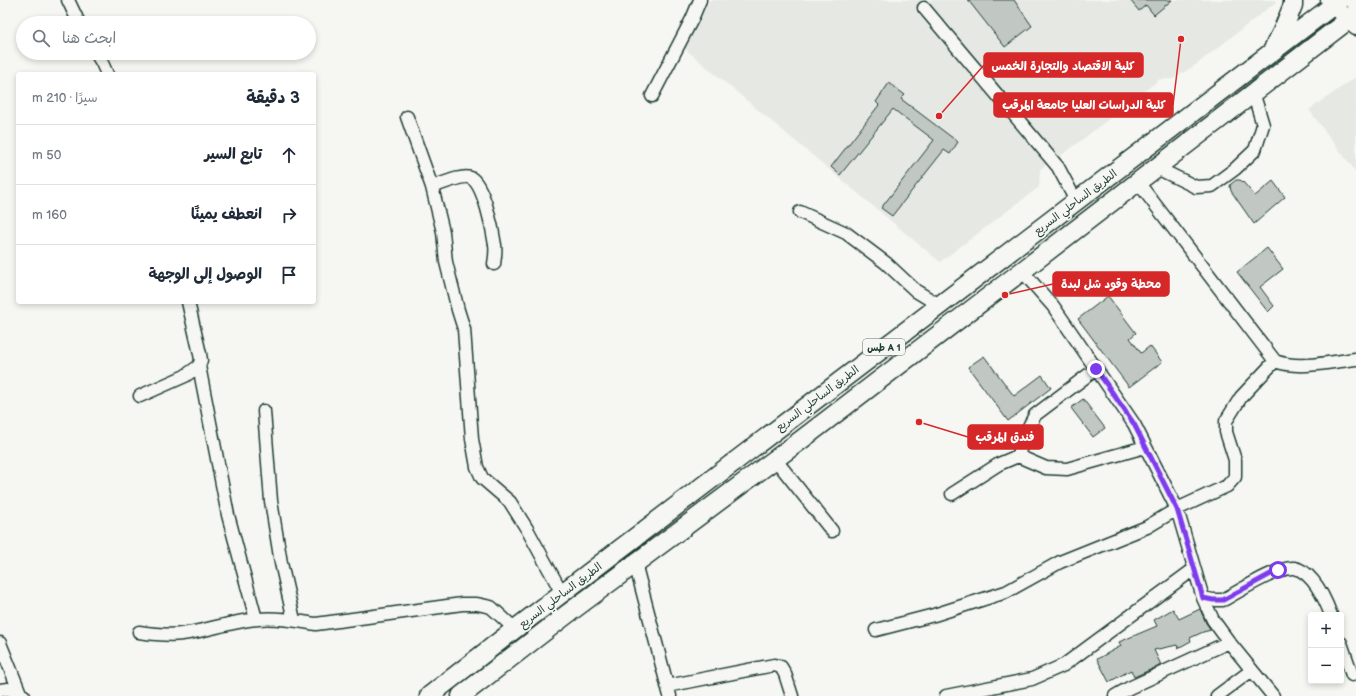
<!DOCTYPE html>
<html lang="ar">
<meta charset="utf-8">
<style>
body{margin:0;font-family:"Balsamiq Sans","Playpen Sans Arabic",sans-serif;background:#f6f6f7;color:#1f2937;direction:rtl}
.controls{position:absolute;right:12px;bottom:12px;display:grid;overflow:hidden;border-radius:4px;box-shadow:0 2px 6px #0003}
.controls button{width:36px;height:36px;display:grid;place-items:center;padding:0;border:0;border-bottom:1px solid #e0e1e3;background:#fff;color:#1f2937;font:20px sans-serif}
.stop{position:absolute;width:12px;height:12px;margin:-9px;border:3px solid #7c3aed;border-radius:50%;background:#fff}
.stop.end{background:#7c3aed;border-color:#fff;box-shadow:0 1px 4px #0008}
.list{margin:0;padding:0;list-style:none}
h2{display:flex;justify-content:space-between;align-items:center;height:52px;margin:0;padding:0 16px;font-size:17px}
h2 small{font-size:13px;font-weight:400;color:#747a83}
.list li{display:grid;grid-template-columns:26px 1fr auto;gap:12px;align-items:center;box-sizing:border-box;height:60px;padding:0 16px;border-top:1px solid #e0e1e3}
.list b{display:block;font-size:15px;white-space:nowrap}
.list em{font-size:13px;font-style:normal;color:#747a83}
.icon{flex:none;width:22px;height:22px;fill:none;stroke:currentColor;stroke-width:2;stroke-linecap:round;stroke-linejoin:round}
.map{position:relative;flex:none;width:1356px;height:696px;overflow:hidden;direction:ltr}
.search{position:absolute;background:#fff;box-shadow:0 2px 6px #0003;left:16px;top:16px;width:300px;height:44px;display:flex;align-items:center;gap:10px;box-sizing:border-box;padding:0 14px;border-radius:22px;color:#747a83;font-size:15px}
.panel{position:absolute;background:#fff;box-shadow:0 2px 6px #0003;left:16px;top:72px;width:300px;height:232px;border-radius:4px;direction:rtl}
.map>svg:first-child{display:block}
</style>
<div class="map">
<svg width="1356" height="696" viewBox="0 0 1356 696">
<rect width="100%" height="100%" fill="#f6f6f2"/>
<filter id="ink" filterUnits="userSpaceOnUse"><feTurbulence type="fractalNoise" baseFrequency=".025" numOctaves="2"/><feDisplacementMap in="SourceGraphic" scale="8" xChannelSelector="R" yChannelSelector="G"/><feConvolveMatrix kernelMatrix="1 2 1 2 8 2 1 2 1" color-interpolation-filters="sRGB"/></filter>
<g filter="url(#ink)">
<path fill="#e6e8e4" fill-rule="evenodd" d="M 710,0 L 1274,0 L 1276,2 L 1197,64 L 1173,79 L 1160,79 L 1066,152 L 1040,169 L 1039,187 L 940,262 L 684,48 ZM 1023,13 L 1032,26 L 1006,46 Z
M 1356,77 L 1356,172 L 1309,110 Z"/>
<path fill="#c1c8c3" stroke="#1f3d34" d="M 968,0 L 1014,0 L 1032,26 L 1005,47 Z
M 1130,0 L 1172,0 L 1154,15 L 1146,5 L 1139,11 Z
M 889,83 L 905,95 L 901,99 L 958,142 L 950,154 L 944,150 L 892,216 L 881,208 L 934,140 L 893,109 L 840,175 L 831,167 L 879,105 L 876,102 Z
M 1236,180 L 1240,180 L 1243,182 L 1255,196 L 1273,181 L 1285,197 L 1254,224 L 1231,191 L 1230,186 L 1231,184 Z
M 1267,248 L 1283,269 L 1260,287 L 1274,306 L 1268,312 L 1237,272 Z
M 1108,296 L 1136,333 L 1130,338 L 1141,353 L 1150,346 L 1162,362 L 1129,387 L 1078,319 Z
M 984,356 L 1014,396 L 1042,375 L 1051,388 L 1008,421 L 968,367 Z
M 1083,399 L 1105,428 L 1093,437 L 1071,408 Z
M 1173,609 L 1179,619 L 1200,609 L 1206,623 L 1211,630 L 1203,632 L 1190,638 L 1191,641 L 1178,648 L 1177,645 L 1154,650 L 1161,665 L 1134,677 L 1131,670 L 1109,682 L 1097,659 L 1121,646 L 1119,642 L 1157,626 L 1154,620 Z"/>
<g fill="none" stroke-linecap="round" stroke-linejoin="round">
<g stroke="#1f3d34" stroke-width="15">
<path id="minor" d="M 68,0 L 79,23
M 924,8 L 1058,167 L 1076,201
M 96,53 L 102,63 L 107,74
M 652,96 L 692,19 L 700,0
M 407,117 L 432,187 L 443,232 L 446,262 L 458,310 L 464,329 L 472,439 L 477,467 L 482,478 L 510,502 L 527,529 L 562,593
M 1155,167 L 1196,187 L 1212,186 L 1235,169 L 1255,150 L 1263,125 L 1253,92
M 1137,181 L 1275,361 C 1298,370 1331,362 1356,359
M 432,187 C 441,184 464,174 471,178 C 484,185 493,231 495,245 C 496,251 495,258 494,264
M 800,212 L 846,233 L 886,263 L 916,291 L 939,305
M 1022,271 L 1053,306 L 1134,424 L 1177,509 L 1203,598 L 1213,620 L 1229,642 L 1273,696
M 199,366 L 228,515 L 256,619
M 140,396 L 185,376 L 199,366 L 201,360 L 200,354 L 188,302
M 264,411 L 271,501 L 281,563 L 294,620
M 1018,456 L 1024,436 L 1035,415 L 1096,369
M 775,459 L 832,531
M 952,494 L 999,464 L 1018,456 L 1046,468 L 1067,469 L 1145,447
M 635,563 L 670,696
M 1203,598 L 1213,600 L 1223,600 C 1238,592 1278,566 1294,568 C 1312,571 1325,599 1331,615
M 876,630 L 934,615 L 1006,592 L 1060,562 L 1147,527 L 1177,509 L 1227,486 L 1235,477 L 1235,460 L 1226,432 L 1226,421 L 1241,397 L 1275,361
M 139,632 C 153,634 168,636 182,634 C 207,631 232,621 258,619 C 277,617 297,621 316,624 L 462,604 L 477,604 L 491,607 L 515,629
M 0,643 L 20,693 L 24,696
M 1341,643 L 1352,675
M 667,686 L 774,665 L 781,667 L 785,674 L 792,696
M 0,690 L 8,689 L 20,693
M 946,696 L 1032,679 L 1064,665 L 1194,569
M 1115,696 L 1129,688 L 1229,642
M 1217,696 L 1252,670"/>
</g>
<g stroke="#1f3d34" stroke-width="19">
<path id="major" d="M 1329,0 L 1356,27
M 1353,0 L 1356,5"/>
</g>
<g stroke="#1f3d34" stroke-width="21">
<path id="highway" d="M 1274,47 L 1282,32 L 1293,5 L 1293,0
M 429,696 L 515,629 L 1340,0
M 461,696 L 566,615 L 801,440 L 1022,271 L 1356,14"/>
</g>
<use href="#minor" stroke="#f6f6f2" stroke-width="12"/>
<use href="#major" stroke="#f6f6f2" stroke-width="16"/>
<use href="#highway" stroke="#f6f6f2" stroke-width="18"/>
</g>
</g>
<g fill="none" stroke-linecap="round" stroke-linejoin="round" filter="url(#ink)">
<path stroke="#7c3aed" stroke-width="5" d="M 1096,369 L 1134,424 L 1177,509 L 1203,598 L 1213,600 L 1223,600 L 1278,570"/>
</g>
<g text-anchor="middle" stroke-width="3.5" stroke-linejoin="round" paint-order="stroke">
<rect fill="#f6f6f2" stroke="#60746d" stroke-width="1" x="863" y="339" width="42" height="16" rx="3"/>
<g font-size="10" font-weight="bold" fill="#1f3d34">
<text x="884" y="351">طس A 1</text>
</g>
<g font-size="11" fill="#1f3d34" stroke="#f6f6f2">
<text transform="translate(1075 202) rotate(-37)" y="4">الطريق الساحلي السريع</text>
<text transform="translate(817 398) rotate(-37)" y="4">الطريق الساحلي السريع</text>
<text transform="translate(560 595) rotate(-37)" y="4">الطريق الساحلي السريع</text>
</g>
</g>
<path fill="none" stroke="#d62828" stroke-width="1.5" d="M939 116L984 65M1181 39L1173 105M1005 295L1053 284M919 422L968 437"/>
<g fill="#d62828" stroke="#f6f6f2" stroke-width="1.5">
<circle cx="939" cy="116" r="4"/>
<circle cx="1181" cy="39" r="4"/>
<circle cx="1005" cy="295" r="4"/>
<circle cx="919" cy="422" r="4"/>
</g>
<g fill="#d62828" stroke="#d62828" stroke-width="1.5">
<rect x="984" y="53" width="159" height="24" rx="4"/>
<rect x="994" y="93" width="179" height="24" rx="4"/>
<rect x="1053" y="272" width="116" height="24" rx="4"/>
<rect x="968" y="425" width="75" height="24" rx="4"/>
</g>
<g font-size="12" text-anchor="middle" font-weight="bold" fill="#fff">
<text x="1063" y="70">كلية الاقتصاد والتجارة الخمس</text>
<text x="1084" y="109">كلية الدراسات العليا جامعة المرقب</text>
<text x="1111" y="288">محطة وقود شل لبدة</text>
<text x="1005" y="441">فندق المرقب</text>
</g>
</svg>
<div class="controls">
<button>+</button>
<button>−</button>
</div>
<div class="stop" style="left:1278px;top:570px"></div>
<div class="stop end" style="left:1096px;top:369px"></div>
<div class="search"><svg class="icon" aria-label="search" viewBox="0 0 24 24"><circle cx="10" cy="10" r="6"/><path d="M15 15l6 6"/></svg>ابحث هنا</div>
<section class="panel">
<h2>3 دقيقة<small>سيرًا · 210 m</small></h2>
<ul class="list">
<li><svg class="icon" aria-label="ahead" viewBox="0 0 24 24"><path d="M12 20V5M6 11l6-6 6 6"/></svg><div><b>تابع السير</b></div><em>50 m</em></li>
<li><svg class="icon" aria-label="right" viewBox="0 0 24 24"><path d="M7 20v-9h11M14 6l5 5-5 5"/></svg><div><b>انعطف يمينًا</b></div><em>160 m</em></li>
<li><svg class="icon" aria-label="arrive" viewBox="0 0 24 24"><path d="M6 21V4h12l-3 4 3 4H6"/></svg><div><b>الوصول إلى الوجهة</b></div></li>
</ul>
</section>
</div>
